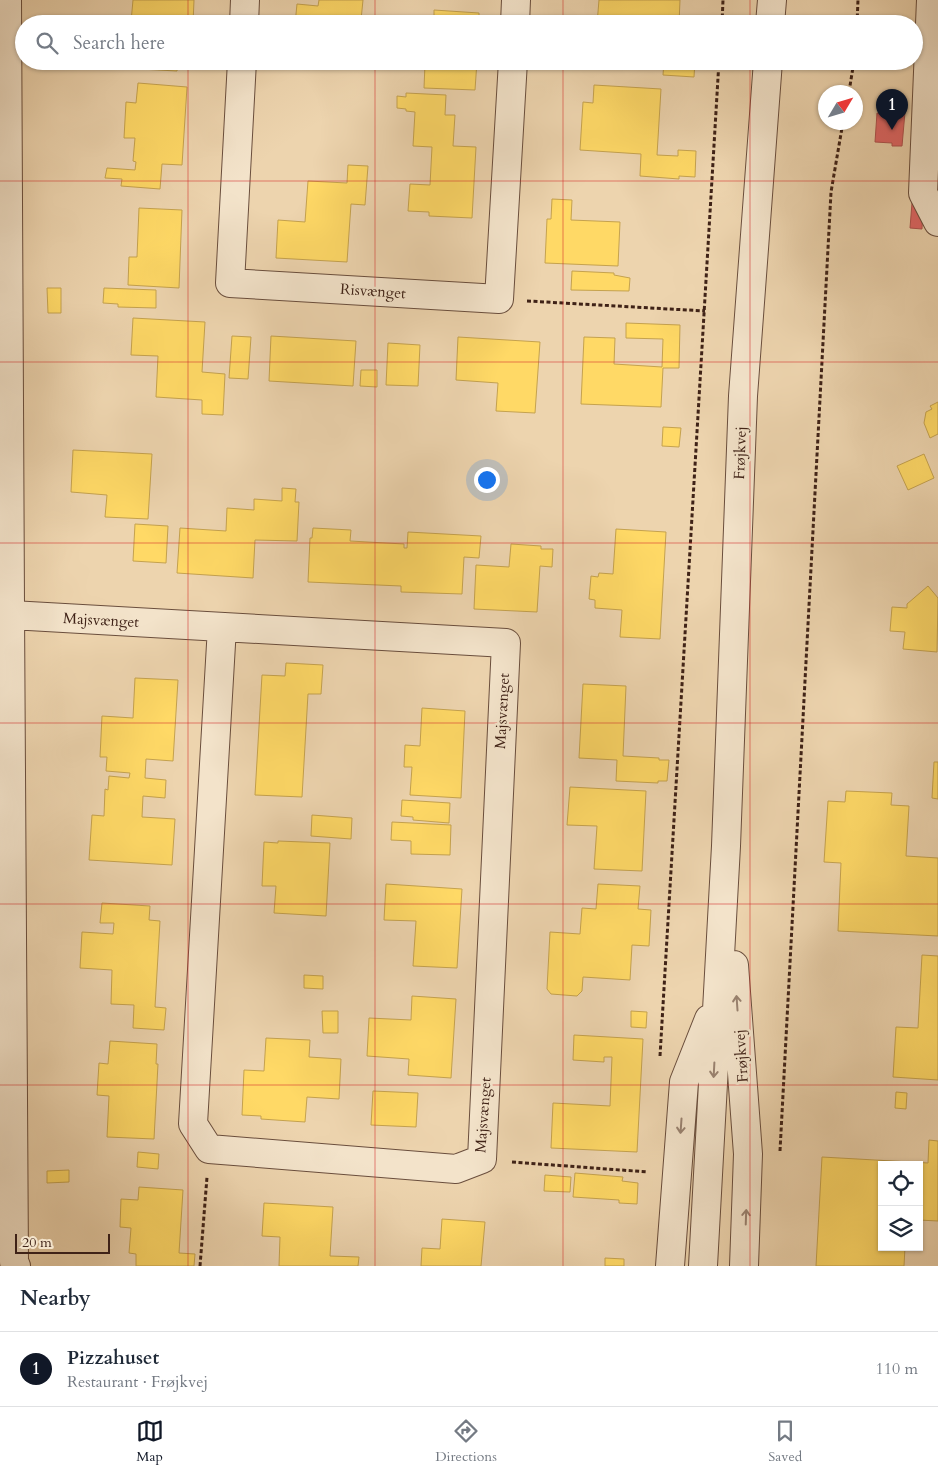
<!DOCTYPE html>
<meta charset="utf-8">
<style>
body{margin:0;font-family:Cardo,serif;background:#f6f6f7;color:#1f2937}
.controls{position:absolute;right:15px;bottom:15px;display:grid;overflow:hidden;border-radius:0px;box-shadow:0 1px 4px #0004}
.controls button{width:45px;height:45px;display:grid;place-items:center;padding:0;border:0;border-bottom:1px solid #e0e1e3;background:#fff;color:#1f2937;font:25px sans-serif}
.compass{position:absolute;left:818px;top:85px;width:45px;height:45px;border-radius:50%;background:#fff;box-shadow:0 1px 4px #0004;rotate:52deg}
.scale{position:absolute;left:15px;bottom:12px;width:95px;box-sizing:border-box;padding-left:5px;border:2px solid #3f2217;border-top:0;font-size:14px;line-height:18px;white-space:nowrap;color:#3f2217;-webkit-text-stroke:4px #f3e3ca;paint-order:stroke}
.you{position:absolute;left:486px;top:479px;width:18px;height:18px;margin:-12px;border:4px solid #fff;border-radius:50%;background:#1a73e8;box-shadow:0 0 0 8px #1a73e833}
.badge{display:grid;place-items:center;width:32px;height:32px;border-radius:50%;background:#111827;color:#fff;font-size:16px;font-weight:700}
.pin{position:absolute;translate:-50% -41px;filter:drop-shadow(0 1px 2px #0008)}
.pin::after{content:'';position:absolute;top:26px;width:18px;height:15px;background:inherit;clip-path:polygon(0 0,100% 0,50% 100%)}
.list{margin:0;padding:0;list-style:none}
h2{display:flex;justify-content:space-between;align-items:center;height:65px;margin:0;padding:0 20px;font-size:21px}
h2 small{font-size:16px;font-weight:400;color:#747a83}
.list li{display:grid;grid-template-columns:32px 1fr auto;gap:15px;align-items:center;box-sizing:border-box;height:75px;padding:0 20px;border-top:1px solid #e0e1e3}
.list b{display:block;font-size:19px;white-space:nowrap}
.list p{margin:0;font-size:16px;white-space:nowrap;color:#747a83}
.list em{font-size:16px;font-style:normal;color:#747a83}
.icon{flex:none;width:28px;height:28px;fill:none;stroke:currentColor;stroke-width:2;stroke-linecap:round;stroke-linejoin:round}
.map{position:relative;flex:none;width:938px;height:1266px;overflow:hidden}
.search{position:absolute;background:#fff;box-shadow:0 1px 4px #0004;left:15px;right:15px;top:15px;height:55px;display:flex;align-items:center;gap:12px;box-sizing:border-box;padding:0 18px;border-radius:28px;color:#747a83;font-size:19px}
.sheet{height:140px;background:#fff}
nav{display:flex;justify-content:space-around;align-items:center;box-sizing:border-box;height:70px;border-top:1px solid #e0e1e3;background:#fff;font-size:14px;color:#747a83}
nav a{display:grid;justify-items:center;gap:2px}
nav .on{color:#111827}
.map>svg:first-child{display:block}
</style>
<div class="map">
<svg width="938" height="1266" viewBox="0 0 938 1266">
<rect width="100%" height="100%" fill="#edd4ae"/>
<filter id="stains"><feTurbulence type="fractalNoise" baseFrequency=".004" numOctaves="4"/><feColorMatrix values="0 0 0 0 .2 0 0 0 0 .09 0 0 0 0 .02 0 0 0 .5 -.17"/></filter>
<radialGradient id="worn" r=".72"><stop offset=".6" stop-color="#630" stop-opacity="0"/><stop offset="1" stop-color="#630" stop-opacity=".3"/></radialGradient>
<path fill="#ffd966" stroke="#c5a24e" d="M 133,0 L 194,0 L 193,24 L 144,24 L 131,22 Z
M 319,0 L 363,0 L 361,20 L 376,21 L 376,24 L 295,24 L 297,4 L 318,6 Z
M 599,0 L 680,0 L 679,24 L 597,24 Z
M 434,10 L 479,13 L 479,24 L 434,24 Z
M 122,61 L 178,61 L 177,71 L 121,68 Z
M 345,61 L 373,61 L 372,64 Z
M 418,61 L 477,61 L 475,90 L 424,88 L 425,64 L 418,64 Z
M 664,61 L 695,61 L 694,77 L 663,75 Z
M 138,83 L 187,87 L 182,165 L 162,164 L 160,189 L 121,186 L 122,179 L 105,178 L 107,168 L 135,170 L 136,162 L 133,161 L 135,138 L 124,138 L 126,102 L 136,103 Z
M 594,85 L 661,89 L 657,155 L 678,156 L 678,150 L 696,151 L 695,177 L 679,176 L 679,179 L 640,176 L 641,154 L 580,150 L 583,102 L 593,103 Z
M 406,93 L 446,95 L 445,115 L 455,115 L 453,146 L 476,147 L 472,218 L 429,216 L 429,212 L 408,211 L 410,184 L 430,185 L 432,147 L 413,146 L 415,112 L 406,111 L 406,109 L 397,108 L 397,96 L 406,97 Z
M 348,165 L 368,166 L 365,205 L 351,204 L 347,262 L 276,258 L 278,220 L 305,222 L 308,181 L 347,183 Z
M 552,199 L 572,200 L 571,220 L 620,222 L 618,266 L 545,263 L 547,219 L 551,219 Z
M 139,208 L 182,210 L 179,288 L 128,285 L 129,257 L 137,257 Z
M 572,271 L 614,273 L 614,275 L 630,278 L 629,291 L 571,290 Z
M 47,288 L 61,288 L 61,313 L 48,313 Z
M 104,288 L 156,290 L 156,308 L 118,307 L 118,304 L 103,303 Z
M 133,318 L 205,322 L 202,372 L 225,374 L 223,415 L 202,414 L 202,400 L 156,397 L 158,356 L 131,355 Z
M 626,323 L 680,325 L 679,368 L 663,368 L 661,407 L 581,404 L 584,337 L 615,338 L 614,364 L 662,367 L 663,339 L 626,338 Z
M 232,336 L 251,337 L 248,379 L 229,378 Z
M 271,336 L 356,341 L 353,386 L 269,381 Z
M 458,337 L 540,342 L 535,413 L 496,411 L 498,383 L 456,380 Z
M 388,343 L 420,345 L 418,386 L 386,385 Z
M 361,370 L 377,370 L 377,387 L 360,386 Z
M 938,402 L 938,434 L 930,438 L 924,423 L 926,412 L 932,409 L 930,406 Z
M 663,427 L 681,428 L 679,447 L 662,446 Z
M 73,450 L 152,454 L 148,519 L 105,517 L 107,495 L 71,492 Z
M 924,454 L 934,478 L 908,490 L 897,466 Z
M 282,488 L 296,489 L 295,502 L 299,502 L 297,541 L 255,540 L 253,578 L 177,573 L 180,528 L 226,531 L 227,508 L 254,510 L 254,499 L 282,501 Z
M 135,524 L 168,526 L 166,563 L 133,561 Z
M 313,528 L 351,530 L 350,541 L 404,544 L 404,548 L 407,548 L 408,532 L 481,536 L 479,558 L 464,557 L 462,594 L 401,592 L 401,586 L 308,582 L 310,538 L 312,538 Z
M 616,529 L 666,532 L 660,639 L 620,637 L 622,610 L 595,608 L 595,600 L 589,599 L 591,576 L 598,577 L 599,573 L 613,574 Z
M 511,544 L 541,546 L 541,549 L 553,549 L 552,567 L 540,566 L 537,612 L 474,609 L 476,565 L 509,567 Z
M 928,586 L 938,598 L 937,652 L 903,649 L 905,632 L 890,631 L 892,607 L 907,608 L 907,604 Z
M 286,663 L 323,665 L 321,694 L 308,694 L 302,797 L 255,795 L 262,675 L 285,676 Z
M 135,678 L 178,680 L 173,761 L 146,759 L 145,778 L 166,780 L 165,798 L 143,796 L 142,817 L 175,819 L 172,865 L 89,860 L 92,815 L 104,816 L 105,789 L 108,790 L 109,776 L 129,778 L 130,773 L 106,771 L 107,757 L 100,757 L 102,716 L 133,718 Z
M 583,684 L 626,686 L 623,756 L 659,758 L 659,760 L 669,760 L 667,781 L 658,781 L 658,783 L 616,781 L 617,760 L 579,758 Z
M 422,708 L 465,711 L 461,798 L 410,795 L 412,767 L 404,767 L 405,745 L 420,746 Z
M 934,762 L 938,762 L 938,799 L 932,798 Z
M 570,787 L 646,791 L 642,871 L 594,869 L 597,826 L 567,825 Z
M 846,791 L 892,793 L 891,805 L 909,806 L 906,856 L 938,858 L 938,936 L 838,931 L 841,863 L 824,862 L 828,801 L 845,802 Z
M 402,800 L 450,803 L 449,823 L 413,820 L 413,817 L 401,816 Z
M 312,815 L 352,818 L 351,839 L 311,836 Z
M 392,822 L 451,825 L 450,855 L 411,854 L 411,841 L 391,840 Z
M 278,841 L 330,843 L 326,916 L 274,913 L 276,886 L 262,886 L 264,842 L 278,843 Z
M 386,884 L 462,889 L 457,968 L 413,966 L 416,921 L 384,920 Z
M 598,884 L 640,886 L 638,909 L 651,910 L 649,946 L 632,945 L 630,980 L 583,977 L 582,991 L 577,996 L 551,994 L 547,989 L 550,932 L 580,934 L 582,908 L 596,909 Z
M 102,903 L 150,906 L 149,920 L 160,921 L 155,1007 L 166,1008 L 164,1030 L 133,1028 L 134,1005 L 111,1004 L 112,970 L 80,968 L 82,932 L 113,934 L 114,923 L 100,923 Z
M 922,955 L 938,956 L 938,1080 L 893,1077 L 896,1027 L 918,1028 Z
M 304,975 L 323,976 L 323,989 L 304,988 Z
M 412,996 L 456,999 L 451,1078 L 408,1075 L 409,1059 L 367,1056 L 369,1018 L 411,1020 Z
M 322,1011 L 338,1011 L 338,1033 L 323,1033 Z
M 631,1011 L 647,1012 L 646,1028 L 631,1027 Z
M 574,1035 L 643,1039 L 637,1152 L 551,1148 L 553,1103 L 610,1106 L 612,1057 L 604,1057 L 604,1062 L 573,1060 Z
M 266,1038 L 310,1040 L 309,1057 L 341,1059 L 339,1099 L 307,1097 L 305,1122 L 261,1119 L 261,1116 L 242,1115 L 244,1070 L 264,1071 Z
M 110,1041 L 157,1044 L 156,1064 L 158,1064 L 154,1139 L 107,1137 L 109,1096 L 97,1095 L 99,1063 L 108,1064 Z
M 373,1091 L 418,1093 L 416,1127 L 371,1125 Z
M 896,1092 L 907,1093 L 906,1109 L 895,1108 Z
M 929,1140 L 938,1141 L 938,1221 L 919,1220 L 919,1165 L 882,1165 L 882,1247 L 905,1247 L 904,1266 L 816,1266 L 822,1157 L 928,1163 Z
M 138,1152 L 159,1154 L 158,1169 L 137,1167 Z
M 69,1170 L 69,1182 L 47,1183 L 47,1171 Z
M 575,1173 L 623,1177 L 622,1181 L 638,1183 L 637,1204 L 619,1203 L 619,1200 L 573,1197 Z
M 545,1175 L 571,1177 L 570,1192 L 544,1191 Z
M 139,1187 L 183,1190 L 179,1253 L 195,1254 L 194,1266 L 136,1266 L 136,1254 L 129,1253 L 131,1228 L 120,1227 L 121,1199 L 138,1200 Z
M 264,1203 L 333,1207 L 330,1256 L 359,1257 L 358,1266 L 279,1266 L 280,1237 L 262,1236 Z
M 442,1219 L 485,1222 L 481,1266 L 421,1266 L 422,1248 L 440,1249 Z
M 605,1258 L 624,1259 L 624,1266 L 605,1266 Z"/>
<path fill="#e06666" stroke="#b0524e" d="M 890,111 L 905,112 L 902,146 L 892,146 L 892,143 L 875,142 L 877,113 L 890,114 Z
M 912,203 L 923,204 L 922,229 L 910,228 Z"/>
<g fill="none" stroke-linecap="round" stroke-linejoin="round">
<g stroke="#6a4e3d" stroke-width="30">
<path id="minor" d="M 7,0 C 10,421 10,841 14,1262 L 16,1266
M 931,0 L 923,193 L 938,222
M 244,24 L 245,0
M 515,24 L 516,0
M 770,24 L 772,0
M 242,61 L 230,283 L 499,299 L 513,61
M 11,615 L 506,643 L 482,1159 L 456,1169 L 209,1149 L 193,1124 L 222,627
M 734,965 L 748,1154 L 744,1266
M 670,1266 L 684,1082 L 709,1019
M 703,1266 L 726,846 L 743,396 L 768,61"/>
</g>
<path stroke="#3f2217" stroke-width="3" stroke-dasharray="4 2.5" stroke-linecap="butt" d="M 722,24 L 723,0
M 857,24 L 858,0
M 849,92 L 854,61
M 527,301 L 705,311
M 660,1056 L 719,61
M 780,1151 L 831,192 L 843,122
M 512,1162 L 648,1172
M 200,1266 L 207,1177"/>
<use href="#minor" stroke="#f3e3ca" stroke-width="28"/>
</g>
<defs><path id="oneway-shaft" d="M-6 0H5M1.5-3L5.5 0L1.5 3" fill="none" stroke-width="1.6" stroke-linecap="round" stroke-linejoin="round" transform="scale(1.25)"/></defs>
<g stroke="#998270">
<use href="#oneway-shaft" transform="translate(737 1003) rotate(-94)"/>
<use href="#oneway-shaft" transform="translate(714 1070) rotate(93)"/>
<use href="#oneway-shaft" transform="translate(681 1126) rotate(94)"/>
<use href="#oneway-shaft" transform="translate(746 1217) rotate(-88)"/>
</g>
<path fill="none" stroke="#d62828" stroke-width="1" stroke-opacity="0.55" d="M 188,0 L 188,24M 375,0 L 375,24M 563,0 L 563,24M 750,0 L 750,24M 188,61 L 188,1266M 375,61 L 375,1266M 563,61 L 563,1266M 750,61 L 750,1266M 0,181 L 938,181M 0,362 L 938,362M 0,543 L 938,543M 0,723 L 938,723M 0,904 L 938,904M 0,1085 L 938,1085"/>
<g text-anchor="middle" stroke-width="5" stroke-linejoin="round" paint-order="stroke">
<g font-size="15" fill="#3f2217" stroke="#f3e3ca">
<text transform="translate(373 291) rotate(4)" y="5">Risvænget</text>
<text transform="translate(740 453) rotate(-88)" y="5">Frøjkvej</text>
<text transform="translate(101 620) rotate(3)" y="5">Majsvænget</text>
<text transform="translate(502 711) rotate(-87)" y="5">Majsvænget</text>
<text transform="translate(741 1056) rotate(-94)" y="5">Frøjkvej</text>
<text transform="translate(483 1115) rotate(-86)" y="5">Majsvænget</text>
</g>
</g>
<rect width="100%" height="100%" filter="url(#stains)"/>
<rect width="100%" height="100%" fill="url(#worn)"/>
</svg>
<div class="controls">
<button><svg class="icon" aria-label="locate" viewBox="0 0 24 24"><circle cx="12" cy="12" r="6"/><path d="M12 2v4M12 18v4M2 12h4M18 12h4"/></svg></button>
<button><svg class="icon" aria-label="layers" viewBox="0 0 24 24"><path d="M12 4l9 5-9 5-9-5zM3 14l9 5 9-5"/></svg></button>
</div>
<svg class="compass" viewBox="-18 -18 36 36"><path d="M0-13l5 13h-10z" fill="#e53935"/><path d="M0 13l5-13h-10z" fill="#747a83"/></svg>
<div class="scale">20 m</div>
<div class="you"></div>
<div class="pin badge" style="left:892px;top:130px">1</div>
<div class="search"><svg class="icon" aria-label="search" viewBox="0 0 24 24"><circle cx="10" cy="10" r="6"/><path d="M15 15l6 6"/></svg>Search here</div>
</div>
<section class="sheet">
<h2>Nearby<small></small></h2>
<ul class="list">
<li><span class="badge">1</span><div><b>Pizzahuset</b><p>Restaurant · Frøjkvej</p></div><em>110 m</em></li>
</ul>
</section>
<nav>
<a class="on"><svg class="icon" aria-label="map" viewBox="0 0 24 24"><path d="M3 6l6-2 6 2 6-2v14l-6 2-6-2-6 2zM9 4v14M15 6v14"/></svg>Map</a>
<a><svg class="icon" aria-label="directions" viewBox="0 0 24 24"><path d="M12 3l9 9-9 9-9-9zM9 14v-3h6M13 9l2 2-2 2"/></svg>Directions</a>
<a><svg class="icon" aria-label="saved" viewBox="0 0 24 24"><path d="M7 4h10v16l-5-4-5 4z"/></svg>Saved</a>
</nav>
